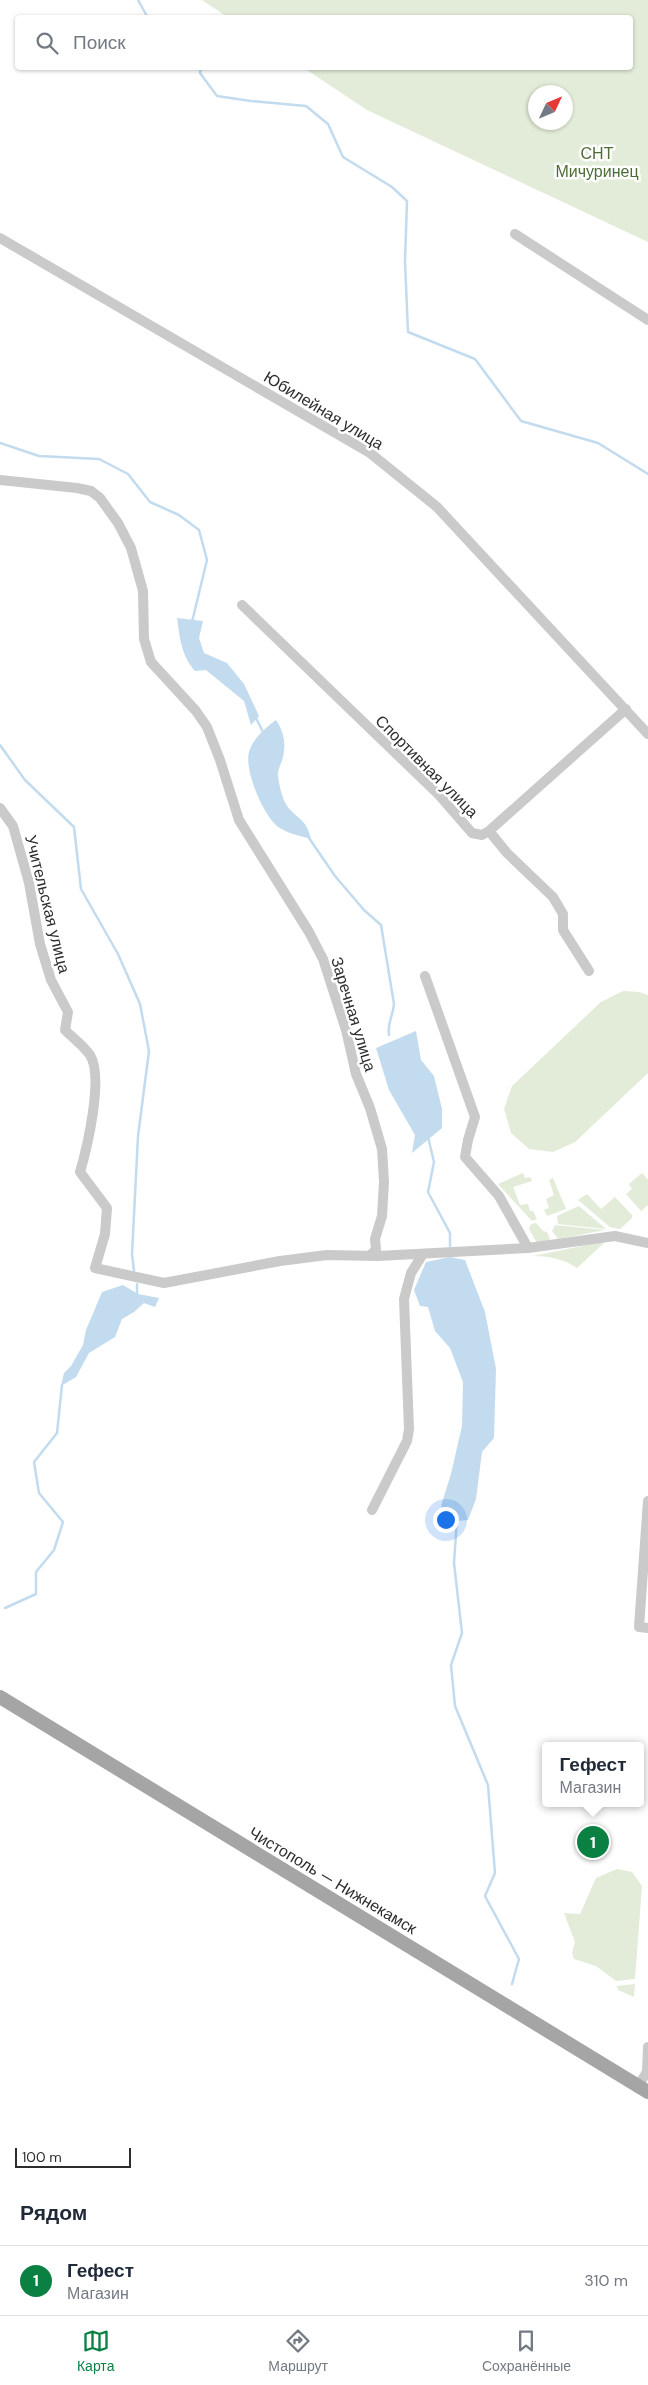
<!DOCTYPE html>
<html lang="ru">
<meta charset="utf-8">
<style>
body{margin:0;font-family:"DM Sans",sans-serif;background:#f6f6f7;color:#1f2937}
.compass{position:absolute;left:528px;top:85px;width:45px;height:45px;border-radius:50%;background:#fff;box-shadow:0 1px 4px #0004;rotate:46deg}
.scale{position:absolute;left:15px;bottom:12px;width:116px;box-sizing:border-box;padding-left:5px;border:2px solid #2d2d2d;border-top:0;font-size:14px;line-height:18px;white-space:nowrap;color:#2d2d2d;-webkit-text-stroke:4px #fff;paint-order:stroke}
.you{position:absolute;left:445px;top:1519px;width:18px;height:18px;margin:-12px;border:4px solid #fff;border-radius:50%;background:#1a73e8;box-shadow:0 0 0 8px #1a73e833}
.badge{display:grid;place-items:center;width:32px;height:32px;border-radius:50%;background:#0b8043;color:#fff;font-size:16px;font-weight:700}
.pin{position:absolute;translate:-50% -50%;border:2px solid #fff;box-shadow:0 1px 5px #0006}
.popup{position:absolute;left:542px;top:1742px;width:102px;height:65px;box-sizing:border-box;display:grid;place-content:center;border-radius:5px;background:#fff;filter:drop-shadow(0 1px 4px #0005);font-size:16px;white-space:nowrap;color:#747a83}
.popup b{font-size:19px;color:#1f2937}
.popup::after{content:'';position:absolute;left:50%;top:100%;margin-left:-10px;border:10px solid transparent;border-top-color:#fff}
.list{margin:0;padding:0;list-style:none}
h2{display:flex;justify-content:space-between;align-items:center;height:65px;margin:0;padding:0 20px;font-size:21px}
h2 small{font-size:16px;font-weight:400;color:#747a83}
.list li{display:grid;grid-template-columns:32px 1fr auto;gap:15px;align-items:center;box-sizing:border-box;height:70px;padding:0 20px;border-top:1px solid #e0e1e3}
.list b{display:block;font-size:19px;white-space:nowrap}
.list p{margin:0;font-size:16px;white-space:nowrap;color:#747a83}
.list em{font-size:16px;font-style:normal;color:#747a83}
.icon{flex:none;width:28px;height:28px;fill:none;stroke:currentColor;stroke-width:2;stroke-linecap:round;stroke-linejoin:round}
.map{position:relative;flex:none;width:648px;height:2180px;overflow:hidden}
.search{position:absolute;background:#fff;box-shadow:0 1px 4px #0004;left:15px;right:15px;top:15px;height:55px;display:flex;align-items:center;gap:12px;box-sizing:border-box;padding:0 18px;border-radius:5px;color:#747a83;font-size:19px}
.sheet{height:135px;background:#fff}
nav{display:flex;justify-content:space-around;align-items:center;box-sizing:border-box;height:70px;border-top:1px solid #e0e1e3;background:#fff;font-size:14px;color:#747a83}
nav a{display:grid;justify-items:center;gap:2px}
nav .on{color:#0b8043}
.map>svg:first-child{display:block}
</style>
<div class="map">
<svg width="648" height="2180" viewBox="0 0 648 2180">
<rect width="100%" height="100%" fill="#fff"/>
<path fill="#e2ecd8" fill-rule="evenodd" d="M 202,0 L 648,0 L 648,242 L 367,110 L 304,68 L 630,68 L 630,18 L 229,18 ZM 536,92 L 566,92 L 566,122 L 536,122 Z
M 623,991 L 639,992 L 648,995 L 648,1073 L 575,1142 L 553,1152 L 529,1149 L 511,1133 L 504,1109 L 512,1086 L 601,1002 Z
M 523,1173 L 525,1178 L 530,1177 L 532,1181 L 513,1187 L 520,1205 L 528,1204 L 530,1211 L 533,1211 L 537,1219 L 532,1221 L 498,1184 Z
M 642,1173 L 648,1180 L 648,1205 L 641,1211 L 626,1194 L 632,1189 L 629,1184 Z
M 553,1178 L 566,1209 L 547,1216 L 544,1210 L 549,1208 L 546,1199 L 554,1195 L 549,1180 Z
M 587,1194 L 601,1209 L 615,1197 L 632,1215 L 632,1218 L 620,1229 L 610,1227 L 578,1200 Z
M 579,1206 L 606,1229 L 558,1224 L 557,1216 Z
M 536,1223 L 543,1231 L 547,1232 L 550,1239 L 548,1242 L 537,1243 L 529,1229 L 531,1224 Z
M 555,1225 L 605,1230 L 558,1239 L 552,1231 Z
M 606,1241 L 577,1268 C 565,1259 548,1256 533,1256 Z
M 617,1869 L 632,1872 L 642,1886 L 635,1979 L 616,1981 L 596,1966 L 574,1959 L 572,1953 L 575,1942 L 564,1913 L 580,1914 L 596,1878 Z
M 635,1984 L 634,1997 L 618,1990 L 617,1986 Z"/>
<path fill="#c2dbee" d="M 177,618 L 203,621 L 199,638 L 204,653 L 227,663 L 244,684 L 259,716 L 251,725 L 244,701 L 206,670 L 195,671 C 181,655 180,638 177,618 Z
M 276,720 C 284,732 286,743 283,757 C 282,763 277,770 278,776 C 279,784 282,799 287,806 C 298,820 306,818 311,839 C 300,836 287,833 278,827 C 263,815 244,770 249,752 C 252,740 266,727 276,720 Z
M 416,1031 L 421,1060 L 434,1076 L 442,1109 L 442,1128 L 412,1153 L 415,1135 L 389,1090 L 376,1048 Z
M 450,1257 L 465,1260 L 485,1312 L 496,1369 L 494,1438 L 482,1452 L 476,1499 L 468,1520 L 457,1521 L 441,1506 L 451,1474 L 462,1426 L 463,1382 L 450,1348 L 435,1331 L 428,1307 L 420,1306 L 414,1290 L 426,1262 Z
M 123,1285 L 138,1294 L 159,1298 L 155,1307 L 144,1303 L 134,1312 L 122,1319 L 115,1337 L 89,1353 L 76,1377 L 61,1386 L 64,1373 L 71,1366 L 83,1345 L 86,1330 L 102,1292 Z"/>
<g fill="none" stroke-linecap="round" stroke-linejoin="round">
<path stroke="#c2dbee" stroke-width="2.5" d="M 138,0 L 148,18
M 201,68 L 200,73 L 217,96 L 251,101 L 306,106 L 328,124 L 343,157 L 392,187 L 407,201 L 405,262 L 408,332 L 475,359 L 521,421 L 598,443 L 648,474
M 0,443 L 39,456 L 99,459 L 128,474 L 150,502 L 179,515 L 199,530 L 207,560 L 192,622
M 255,716 L 264,734
M 0,745 L 25,780 L 74,827 L 81,889 L 118,954 L 140,1004 L 149,1051 L 138,1136 L 132,1254 L 134,1271
M 309,838 L 335,876 L 364,910 L 381,925 L 394,1004 C 393,1015 387,1025 389,1035
M 428,1137 L 434,1162 L 428,1192 L 450,1233 L 450,1246
M 137,1284 L 137,1295
M 457,1519 L 454,1563 L 462,1633 L 451,1665 L 455,1706 L 488,1785 L 495,1873 L 485,1896 L 519,1959 L 512,1984
M 5,1608 L 36,1594 L 36,1572 L 54,1550 L 63,1522 L 39,1493 L 34,1462 L 57,1433 L 62,1385"/>
<path stroke="#cacaca" stroke-width="10" d="M 515,234 L 648,320
M 0,238 L 370,453 L 437,507 L 648,734
M 0,480 L 77,488 L 91,491 L 100,498 L 118,523 L 131,548 L 143,591 L 144,639 L 151,662 L 196,711 L 207,727 L 220,760 L 239,820 L 309,932 L 323,959 L 346,1030 L 356,1074 L 370,1108 L 382,1149 L 384,1182 L 382,1216 L 375,1239 L 376,1249 L 371,1255
M 242,605 L 439,795 L 472,833 L 482,835 L 489,831 L 626,709
M 0,808 L 13,826 L 29,883 L 40,944 L 51,980 L 68,1012 L 65,1030 C 73,1038 84,1046 90,1055 C 104,1077 87,1148 80,1172 L 107,1208 L 105,1234 L 95,1268 L 164,1283 L 280,1261 L 327,1255 L 378,1256 L 528,1248 L 615,1236 L 648,1243
M 489,831 L 507,853 L 553,897 L 563,914 L 563,930 L 589,971
M 425,976 L 475,1117 L 468,1140 L 465,1157 L 499,1196 L 528,1248
M 648,1501 L 639,1627 L 648,1628
M 372,1510 L 407,1441 L 409,1429 L 404,1299 L 411,1273 L 423,1254
M 638,2086 L 647,2072 L 648,2047"/>
<path stroke="#a5a5a5" stroke-width="14" d="M 0,1697 L 648,2092"/>
</g>
<g text-anchor="middle" stroke-width="5" stroke-linejoin="round" paint-order="stroke">
<g font-size="16" fill="#4d6c36" stroke="#fff">
<text x="597" y="159">СНТ<tspan x="597" dy="18">Мичуринец</tspan></text>
</g>
<g font-size="16" fill="#2d2d2d" stroke="#fff">
<text transform="translate(324 410) rotate(31)" y="6">Юбилейная улица</text>
<text transform="translate(427 766) rotate(45)" y="6">Спортивная улица</text>
<text transform="translate(48 904) rotate(76)" y="6">Учительская улица</text>
<text transform="translate(354 1014) rotate(73)" y="6">Заречная улица</text>
<text transform="translate(333 1880) rotate(31)" y="6">Чистополь — Нижнекамск</text>
</g>
</g>
</svg>
<svg class="compass" viewBox="-18 -18 36 36"><path d="M0-13l5 13h-10z" fill="#e53935"/><path d="M0 13l5-13h-10z" fill="#747a83"/></svg>
<div class="scale">100 m</div>
<div class="you"></div>
<div class="pin badge" style="left:593px;top:1842px">1</div>
<div class="popup"><b>Гефест</b>Магазин</div>
<div class="search"><svg class="icon" aria-label="search" viewBox="0 0 24 24"><circle cx="10" cy="10" r="6"/><path d="M15 15l6 6"/></svg>Поиск</div>
</div>
<section class="sheet">
<h2>Рядом<small></small></h2>
<ul class="list">
<li><span class="badge">1</span><div><b>Гефест</b><p>Магазин</p></div><em>310 m</em></li>
</ul>
</section>
<nav>
<a class="on"><svg class="icon" aria-label="map" viewBox="0 0 24 24"><path d="M3 6l6-2 6 2 6-2v14l-6 2-6-2-6 2zM9 4v14M15 6v14"/></svg>Карта</a>
<a><svg class="icon" aria-label="directions" viewBox="0 0 24 24"><path d="M12 3l9 9-9 9-9-9zM9 14v-3h6M13 9l2 2-2 2"/></svg>Маршрут</a>
<a><svg class="icon" aria-label="saved" viewBox="0 0 24 24"><path d="M7 4h10v16l-5-4-5 4z"/></svg>Сохранённые</a>
</nav>
